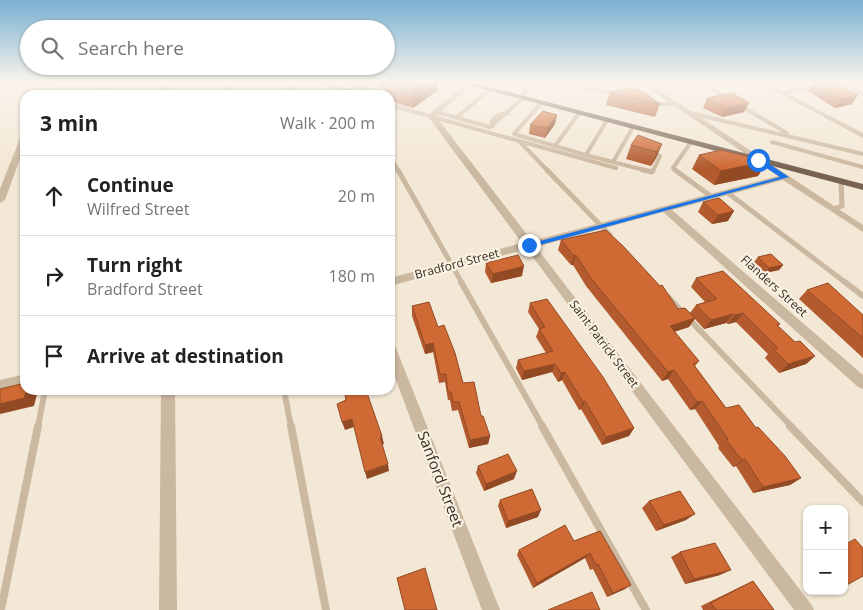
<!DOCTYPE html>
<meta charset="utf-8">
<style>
body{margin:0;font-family:"Open Sans",sans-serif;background:#f2f2f2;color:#222}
.controls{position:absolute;right:15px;bottom:15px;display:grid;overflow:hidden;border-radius:10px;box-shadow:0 1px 4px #0004}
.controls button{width:45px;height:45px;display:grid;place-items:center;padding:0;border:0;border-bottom:1px solid #e0e0e0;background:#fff;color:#222;font:25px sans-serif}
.stop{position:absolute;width:15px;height:15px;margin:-11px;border:4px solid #1a73e8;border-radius:50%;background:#fff}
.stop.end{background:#1a73e8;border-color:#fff;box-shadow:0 1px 5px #0008}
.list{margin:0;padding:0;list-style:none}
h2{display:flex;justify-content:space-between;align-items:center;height:65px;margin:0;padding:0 20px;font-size:21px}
h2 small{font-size:16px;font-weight:400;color:#767676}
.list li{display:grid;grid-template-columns:32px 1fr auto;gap:15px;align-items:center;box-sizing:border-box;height:80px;padding:0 20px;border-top:1px solid #e0e0e0}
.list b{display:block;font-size:19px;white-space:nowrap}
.list p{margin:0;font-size:16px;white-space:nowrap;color:#767676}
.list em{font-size:16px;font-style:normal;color:#767676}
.icon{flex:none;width:28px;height:28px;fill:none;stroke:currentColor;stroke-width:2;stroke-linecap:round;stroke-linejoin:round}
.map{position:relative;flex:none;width:863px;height:610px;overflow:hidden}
.search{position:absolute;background:#fff;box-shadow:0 1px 4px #0004;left:20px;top:20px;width:375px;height:55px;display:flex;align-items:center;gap:12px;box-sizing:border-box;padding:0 18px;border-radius:28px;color:#767676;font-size:19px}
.panel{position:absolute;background:#fff;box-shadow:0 1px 4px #0004;left:20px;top:90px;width:375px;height:305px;border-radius:15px}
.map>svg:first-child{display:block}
</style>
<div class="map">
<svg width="863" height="610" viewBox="0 0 863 610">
<rect width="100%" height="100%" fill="#f3e7d5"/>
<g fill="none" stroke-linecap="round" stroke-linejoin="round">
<path stroke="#cbb8a0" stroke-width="4" d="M 228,82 L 230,95
M 317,82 L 354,92 L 356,95
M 346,82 L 360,87 L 371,82
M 562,82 L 617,95
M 701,82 L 729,99
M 838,82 L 863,94
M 362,87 L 369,90 L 371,95
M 102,95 L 104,82
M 541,103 L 514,134 L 555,146 L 579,113
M 652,104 L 675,104
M 390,105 L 616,168
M 739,105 L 787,133
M 436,112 L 490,127 L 523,98
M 690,113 L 863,154
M 456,118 L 489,90
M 607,120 L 586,155 L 613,162 L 633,127
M 493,126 L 492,121 L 498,115 L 508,113
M 520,142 L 548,171
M 772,142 L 863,167
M 555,146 L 586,155
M 650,151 L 660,156 L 653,171
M 390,156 L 398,171
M 613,162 L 648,171
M 677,171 L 673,168 L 691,142"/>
<path stroke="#cbb8a0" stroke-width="5" d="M 398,170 L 462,283
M 547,170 L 610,235
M 643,170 L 652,172 L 653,170
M 675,170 L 712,197
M 728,193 L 846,283
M 833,209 L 842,206 L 841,181"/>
<path stroke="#cbb8a0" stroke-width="6" d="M 461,282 L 543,427
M 845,282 L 863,296
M 668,297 L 792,427
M 284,390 L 291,427
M 38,427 L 45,390"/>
<path stroke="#cbb8a0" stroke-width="8" d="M 291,426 L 326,610
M 542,426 L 646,610
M 790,426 L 863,502
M 1,610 L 38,426"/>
<path fill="#cbb8a0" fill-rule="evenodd" d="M 65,82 L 44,87 L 41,85 L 48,82 Z
M 164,82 L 170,82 L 170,95 L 164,95 Z
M 285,82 L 291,82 L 295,95 L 289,95 Z
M 519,82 L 526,82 L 531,88 L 525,99 L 520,98 L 524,88 Z
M 639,82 L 647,82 L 863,225 L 863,232 L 783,180 L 672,210 L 863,375 L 863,389 L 858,387 L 663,212 L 536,247 L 811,604 L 814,610 L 794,610 L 527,249 L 390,286 L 390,278 L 522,243 L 429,118 L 431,112 L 467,84 L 472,85 L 437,115 L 437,118 L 532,241 L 778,176 Z
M 758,82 L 767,82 L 782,91 L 824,82 L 838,82 L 788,94 L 863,133 L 863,138 Z
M 22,133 L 25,133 L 25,145 L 5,200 L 0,203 L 0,189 Z
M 390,343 L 394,344 L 396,348 L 500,610 L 482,610 L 390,364 Z
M 25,374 L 25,384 L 0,392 L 0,380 Z
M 161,390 L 175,390 L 177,610 L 159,610 Z"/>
<path fill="#786353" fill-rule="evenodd" d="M 457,82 L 470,82 L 863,184 L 863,190 Z"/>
</g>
<path fill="#b35b2e" d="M 378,82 L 438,82 L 438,90 L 413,108 L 390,101 L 390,95 L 383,95 L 383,88 L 378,87 Z
M 813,82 L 852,104 L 835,108 L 808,91 Z
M 610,92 L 660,104 L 655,117 L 606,105 Z
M 707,98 L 749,103 L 744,112 L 722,117 L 703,108 Z
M 557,115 L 555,124 L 545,138 L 529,134 L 530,125 Z
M 662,144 L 656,158 L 651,166 L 626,159 L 631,145 Z
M 699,155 L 767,161 L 758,176 L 714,185 L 692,169 Z
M 703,202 L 728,221 L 712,224 L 698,212 Z
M 561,240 L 678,309 L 690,313 L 696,305 L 705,302 L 691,287 L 696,278 L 780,324 L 778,326 L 795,342 L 815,356 L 806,364 L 779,373 L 765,358 L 768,354 L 736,322 L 728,324 L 726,323 L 704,329 L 695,319 L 689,327 L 674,332 L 699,361 L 695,366 L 726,408 L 756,428 L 801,478 L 790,485 L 753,493 L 736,466 L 733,467 L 718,448 L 719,446 L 695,409 L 690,410 L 668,379 L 662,381 L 586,286 L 573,265 L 571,265 L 558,250 Z
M 758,257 L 783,265 L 779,270 L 765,273 L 754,262 Z
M 486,263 L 522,276 L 491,283 L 485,272 Z
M 807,290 L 863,315 L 863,358 L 799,299 Z
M 530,303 L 634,428 L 629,436 L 602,445 L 581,409 L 579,410 L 562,380 L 558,382 L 552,372 L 522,380 L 516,368 L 518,360 L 546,353 L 536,337 L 539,329 L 528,312 Z
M 412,306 L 438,327 L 463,383 L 481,416 L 490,436 L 488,444 L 469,448 L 458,410 L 452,411 L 450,400 L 448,400 L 445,382 L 439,383 L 433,352 L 425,354 L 412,316 Z
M 478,466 L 514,479 L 484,491 L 476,473 Z
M 500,500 L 538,517 L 506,528 L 498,506 Z
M 649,501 L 686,520 L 656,531 L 642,508 Z
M 600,531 L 625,589 L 607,597 L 593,569 L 590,570 L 585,558 L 533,588 L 517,555 L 519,550 L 574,541 Z
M 680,552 L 720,575 L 685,584 L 671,557 Z
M 753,581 L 774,610 L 703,610 L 701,606 L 742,586 Z"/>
<path fill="#924a25" d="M 424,82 L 438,82 L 438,90 L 413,108 L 413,90 Z
M 858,95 L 852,104 L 835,108 L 841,99 Z
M 749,103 L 744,112 L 722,117 L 726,108 Z
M 557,115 L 555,124 L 545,138 L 547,128 Z
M 662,144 L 656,158 L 651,166 L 657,152 Z
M 767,161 L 758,176 L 714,185 L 721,171 Z
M 734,211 L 728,221 L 712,224 L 718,215 Z
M 576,255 L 573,265 L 571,265 L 574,256 Z
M 783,265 L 779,270 L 765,273 L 769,268 Z
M 524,266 L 522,276 L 491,283 L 493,274 Z
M 743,313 L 736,322 L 728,324 L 735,315 Z
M 733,314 L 726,323 L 704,329 L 711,320 Z
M 695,318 L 689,327 L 664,335 L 670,326 Z
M 433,343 L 433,352 L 425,354 L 425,345 Z
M 815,356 L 806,364 L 779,373 L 788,364 Z
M 555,364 L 552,372 L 522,380 L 524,371 Z
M 674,370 L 668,379 L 662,381 L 668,372 Z
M 565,372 L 562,380 L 558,382 L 561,373 Z
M 27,390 L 38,390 L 34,406 L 0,414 L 0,404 Z
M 585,401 L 581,409 L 579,410 L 583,402 Z
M 702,401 L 695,409 L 690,410 L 697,402 Z
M 352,419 L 354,427 L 345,430 L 342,422 Z
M 634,428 L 629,436 L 602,445 L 606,437 Z
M 382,436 L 384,444 L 381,445 L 380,437 Z
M 490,436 L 488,444 L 469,448 L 470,440 Z
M 745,459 L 736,466 L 733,467 L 742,460 Z
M 388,464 L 389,471 L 367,479 L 365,472 Z
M 517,471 L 514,479 L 484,491 L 486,484 Z
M 801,478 L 790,485 L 753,493 L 763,487 Z
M 541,510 L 538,517 L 506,528 L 508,521 Z
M 695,514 L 686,520 L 656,531 L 664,525 Z
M 590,553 L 585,558 L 533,588 L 537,583 Z
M 731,570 L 720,575 L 685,584 L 694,579 Z
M 631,585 L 625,589 L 607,597 L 613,593 Z"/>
<path fill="#d06a35" stroke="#924a25" d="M 382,82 L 424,82 L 413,90 Z
M 813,82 L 832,82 L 858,95 L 841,99 Z
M 631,88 L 642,91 L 660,104 L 610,92 Z
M 732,93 L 749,103 L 726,108 L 707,98 Z
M 543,111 L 557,115 L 547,128 L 530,125 Z
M 638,135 L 662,144 L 657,152 L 631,145 Z
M 721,150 L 767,161 L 721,171 L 699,155 Z
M 719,198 L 734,211 L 718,215 L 703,202 Z
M 606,230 L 624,247 L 660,286 L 662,285 L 678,309 L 685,308 L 695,318 L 670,326 L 699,361 L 693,364 L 726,408 L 739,405 L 756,428 L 758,427 L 785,456 L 801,478 L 763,487 L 745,459 L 742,460 L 726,440 L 728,439 L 702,401 L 697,402 L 674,370 L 668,372 L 590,277 L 576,255 L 574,256 L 561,240 Z
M 771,254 L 783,265 L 769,268 L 758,257 Z
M 518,255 L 524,266 L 493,274 L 486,263 Z
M 723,271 L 780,324 L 777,325 L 795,342 L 800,341 L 815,356 L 788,364 L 773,349 L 778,348 L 743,313 L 735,315 L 733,314 L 711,320 L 696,305 L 717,299 L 696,278 Z
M 828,283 L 863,315 L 863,338 L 807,290 Z
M 547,299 L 603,377 L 634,428 L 606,437 L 585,401 L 583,402 L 565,372 L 561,373 L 555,364 L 524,371 L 518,360 L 553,351 L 539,329 L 545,327 L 530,303 Z
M 429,302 L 438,327 L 444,325 L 455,353 L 463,383 L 474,382 L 481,416 L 483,416 L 490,436 L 470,440 L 459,402 L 453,402 L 451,392 L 448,392 L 446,374 L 440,374 L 433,343 L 425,345 L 412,306 Z
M 25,383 L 25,390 L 27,390 L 24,398 L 0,404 L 0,389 Z
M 344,390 L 366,390 L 382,436 L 380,437 L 388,464 L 365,472 L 352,419 L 342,422 L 337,404 L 346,400 Z
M 508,454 L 517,471 L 486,484 L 478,466 Z
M 532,489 L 541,510 L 508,521 L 500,500 Z
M 680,491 L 695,514 L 664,525 L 649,501 Z
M 565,525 L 574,541 L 600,531 L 631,585 L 613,593 L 598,564 L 596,565 L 590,553 L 537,583 L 519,550 Z
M 855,539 L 863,548 L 863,576 L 845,586 L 844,584 L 844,545 Z
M 715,543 L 731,570 L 694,579 L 680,552 Z
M 425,568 L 437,610 L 405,610 L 397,578 Z
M 753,581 L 774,610 L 716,610 L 711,603 Z
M 592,592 L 600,610 L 548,610 Z"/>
<linearGradient id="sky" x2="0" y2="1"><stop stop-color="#79b0d2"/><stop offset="0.49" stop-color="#faf4ec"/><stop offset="1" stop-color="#faf4ec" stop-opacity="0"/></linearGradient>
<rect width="863" height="168" fill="url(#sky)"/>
<path fill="#1a73e8" d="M 756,158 L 760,158 L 789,177 L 529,248 L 525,245 L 780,177 L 756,161 Z"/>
<g text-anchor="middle" stroke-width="4.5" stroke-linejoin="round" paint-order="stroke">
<g font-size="12" fill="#342b24" stroke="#faf1e1">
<text transform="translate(457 264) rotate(-15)" y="4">Bradford Street</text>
<text transform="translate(774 286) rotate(42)" y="4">Flanders Street</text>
<text transform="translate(604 344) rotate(53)" y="4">Saint Patrick Street</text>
</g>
<g font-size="15" fill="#342b24" stroke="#faf1e1">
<text transform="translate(440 479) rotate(69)" y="5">Sanford Street</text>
</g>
</g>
</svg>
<div class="controls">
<button>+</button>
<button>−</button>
</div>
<div class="stop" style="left:758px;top:160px"></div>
<div class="stop end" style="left:529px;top:245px"></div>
<div class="search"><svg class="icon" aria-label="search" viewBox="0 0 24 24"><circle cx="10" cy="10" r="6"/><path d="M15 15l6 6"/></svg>Search here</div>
<section class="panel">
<h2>3 min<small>Walk · 200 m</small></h2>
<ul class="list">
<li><svg class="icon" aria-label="ahead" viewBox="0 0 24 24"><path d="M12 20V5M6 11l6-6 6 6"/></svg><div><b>Continue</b><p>Wilfred Street</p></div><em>20 m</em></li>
<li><svg class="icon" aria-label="right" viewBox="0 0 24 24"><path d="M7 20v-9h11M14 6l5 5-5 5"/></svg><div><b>Turn right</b><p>Bradford Street</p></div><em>180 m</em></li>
<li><svg class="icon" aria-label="arrive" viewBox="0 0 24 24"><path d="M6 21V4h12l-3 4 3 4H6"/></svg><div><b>Arrive at destination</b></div></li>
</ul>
</section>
</div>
